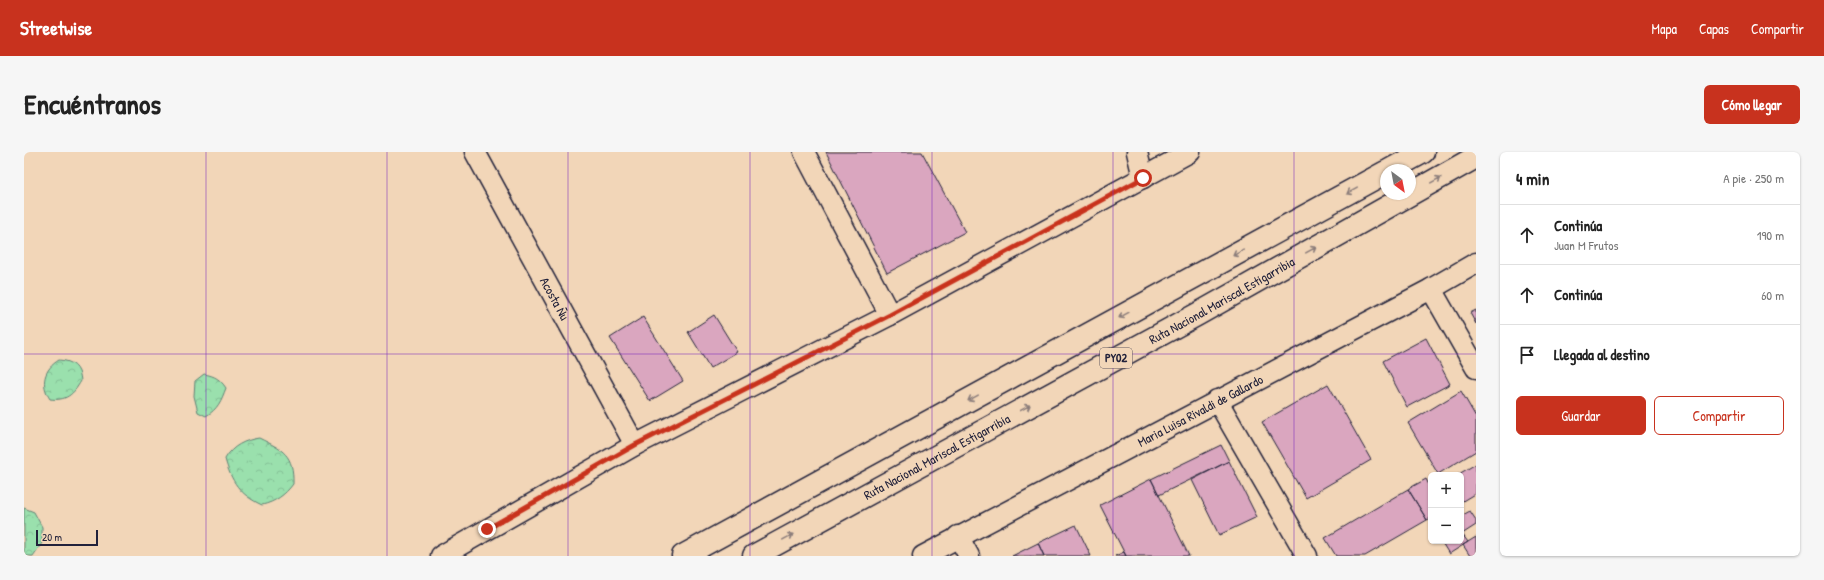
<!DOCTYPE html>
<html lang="es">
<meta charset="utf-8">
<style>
body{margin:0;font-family:"Patrick Hand",sans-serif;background:#f6f6f6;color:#222}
.controls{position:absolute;right:12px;bottom:12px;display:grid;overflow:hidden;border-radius:6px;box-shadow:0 1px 3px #0004}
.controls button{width:36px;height:36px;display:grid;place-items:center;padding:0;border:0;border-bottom:1px solid #e0e0e0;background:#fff;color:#222;font:20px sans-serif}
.compass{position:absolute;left:1356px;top:12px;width:36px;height:36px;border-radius:50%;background:#fff;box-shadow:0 1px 3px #0004;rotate:148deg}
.scale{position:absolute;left:12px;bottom:10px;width:62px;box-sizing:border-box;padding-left:4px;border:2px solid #22223b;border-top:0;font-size:11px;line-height:14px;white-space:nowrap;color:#22223b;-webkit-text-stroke:3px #f2d6b8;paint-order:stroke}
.stop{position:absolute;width:12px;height:12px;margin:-9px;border:3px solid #c8321e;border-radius:50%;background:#fff}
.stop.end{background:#c8321e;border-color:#fff;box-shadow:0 1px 4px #0008}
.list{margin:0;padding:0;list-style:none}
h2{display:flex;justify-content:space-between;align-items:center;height:52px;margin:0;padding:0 16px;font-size:17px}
h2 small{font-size:13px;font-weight:400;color:#767676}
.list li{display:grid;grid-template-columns:26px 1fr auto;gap:12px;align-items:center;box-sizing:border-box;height:60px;padding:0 16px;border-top:1px solid #e0e0e0}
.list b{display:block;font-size:15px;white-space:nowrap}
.list p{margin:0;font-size:13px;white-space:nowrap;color:#767676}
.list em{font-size:13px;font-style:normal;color:#767676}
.actions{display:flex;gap:8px;padding:12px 16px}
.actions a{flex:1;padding:9px 0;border:1px solid #c8321e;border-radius:6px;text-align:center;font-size:14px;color:#c8321e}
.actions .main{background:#c8321e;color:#fff}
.icon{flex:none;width:22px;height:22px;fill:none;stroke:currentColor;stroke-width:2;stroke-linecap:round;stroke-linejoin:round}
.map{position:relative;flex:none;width:1452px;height:404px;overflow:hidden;border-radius:6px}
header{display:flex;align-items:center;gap:24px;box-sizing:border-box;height:56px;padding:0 20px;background:#c8321e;color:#fff}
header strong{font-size:19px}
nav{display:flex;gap:22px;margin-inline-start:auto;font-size:14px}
.intro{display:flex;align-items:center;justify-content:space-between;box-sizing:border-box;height:96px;padding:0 24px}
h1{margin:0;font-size:28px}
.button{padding:10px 18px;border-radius:6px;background:#c8321e;color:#fff;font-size:14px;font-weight:700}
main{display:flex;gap:24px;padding:0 24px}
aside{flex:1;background:#fff;border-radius:6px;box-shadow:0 1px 3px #0004}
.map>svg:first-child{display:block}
</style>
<header>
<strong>Streetwise</strong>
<nav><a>Mapa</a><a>Capas</a><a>Compartir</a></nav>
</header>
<div class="intro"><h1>Encuéntranos</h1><a class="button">Cómo llegar</a></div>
<main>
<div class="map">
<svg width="1452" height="404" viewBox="0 0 1452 404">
<defs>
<pattern id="forest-crowns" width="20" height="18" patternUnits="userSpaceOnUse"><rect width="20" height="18" fill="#9ae0ad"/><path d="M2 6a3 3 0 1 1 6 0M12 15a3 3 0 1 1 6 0" fill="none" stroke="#84c096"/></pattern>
</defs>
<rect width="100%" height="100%" fill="#f2d6b8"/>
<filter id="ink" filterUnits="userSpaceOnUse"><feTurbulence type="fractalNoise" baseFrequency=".025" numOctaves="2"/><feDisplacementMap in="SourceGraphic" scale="8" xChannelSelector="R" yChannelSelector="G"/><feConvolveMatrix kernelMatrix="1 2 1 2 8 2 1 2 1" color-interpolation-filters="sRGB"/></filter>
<g filter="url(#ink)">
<path fill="url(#forest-crowns)" stroke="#5e8174" d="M 35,208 C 49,209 56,215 57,229 C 49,243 42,249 26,247 C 16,232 20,217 35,208 Z
M 180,222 C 191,224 196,227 202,236 C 197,249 194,257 182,264 L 174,260 L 170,244 L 171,229 Z
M 235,286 C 259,298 270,302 269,332 C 261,343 251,350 238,353 C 216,343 207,329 201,307 C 208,294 221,288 235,286 Z
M 0,356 L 10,360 L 18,375 L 18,391 L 9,404 L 0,404 Z"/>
<path fill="#daa6bf" stroke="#22223b" d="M 802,0 L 898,0 L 941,80 L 863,121 Z
M 1452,158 L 1452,172 L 1446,161 Z
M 690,163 L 713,200 L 686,216 L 664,180 Z
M 619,165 L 659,229 L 626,249 L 586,186 Z
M 1402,186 L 1426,232 L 1383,255 L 1359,209 Z
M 1304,232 L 1347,308 L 1282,346 L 1238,270 Z
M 1437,239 L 1452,265 L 1452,299 L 1414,322 L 1384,271 Z
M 1197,293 L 1205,309 L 1135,343 L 1127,327 Z
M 1205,309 L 1233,365 L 1195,383 L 1168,328 Z
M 1452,312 L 1452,341 L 1437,350 L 1437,323 L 1433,323 Z
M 1127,327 L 1135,343 L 1165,404 L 1102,404 L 1076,353 Z
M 1402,327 L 1407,337 L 1407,366 L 1403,368 L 1384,337 Z
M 1384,337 L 1403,368 L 1341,404 L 1312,404 L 1301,386 Z
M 1446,359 L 1452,368 L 1452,373 L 1438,382 L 1444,390 L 1425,402 L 1417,389 L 1437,389 L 1437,364 Z
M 1052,373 L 1067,404 L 1020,404 L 1014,391 Z
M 1452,385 L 1452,404 L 1446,404 L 1439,393 Z
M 1014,391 L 1020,404 L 988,404 Z
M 1100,400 L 1102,404 L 1091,404 Z"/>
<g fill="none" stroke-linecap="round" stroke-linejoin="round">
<g stroke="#22223b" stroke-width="23">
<g id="minor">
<path id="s1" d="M 451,0 L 611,293"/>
<path d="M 780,0 L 866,163"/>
<path d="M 1113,0 L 1119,26"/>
<path d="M 1407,137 L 1452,216"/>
<path d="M 1193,248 L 1283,404"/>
<path d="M 934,384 L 945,404"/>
<path d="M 417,404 L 611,293 L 866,163 L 1166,0"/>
<path id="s2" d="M 899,404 L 1407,137 L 1452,111"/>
</g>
</g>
<g stroke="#22223b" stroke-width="25">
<g id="highway">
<path d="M 1366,18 L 1399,0"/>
<path d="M 659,404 L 1362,20"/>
<path id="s3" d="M 730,404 L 1174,162 L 1452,5"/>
</g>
</g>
<use href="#minor" stroke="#f2d6b8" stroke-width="20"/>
<use href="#highway" stroke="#f2d6b8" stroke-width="22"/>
</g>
<defs><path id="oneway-shaft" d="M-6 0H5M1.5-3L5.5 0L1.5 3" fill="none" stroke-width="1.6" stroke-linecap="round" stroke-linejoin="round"/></defs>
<g stroke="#8a7c7a">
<use href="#oneway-shaft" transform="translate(1412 28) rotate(-29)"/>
<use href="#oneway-shaft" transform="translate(1328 39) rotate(151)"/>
<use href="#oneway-shaft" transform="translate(1287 98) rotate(-29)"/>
<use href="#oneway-shaft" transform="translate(1214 101) rotate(151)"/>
<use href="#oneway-shaft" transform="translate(1100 163) rotate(151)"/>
<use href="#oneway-shaft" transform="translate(949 246) rotate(151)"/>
<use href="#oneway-shaft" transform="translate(1001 256) rotate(-29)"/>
<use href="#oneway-shaft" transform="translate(764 385) rotate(-29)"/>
</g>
</g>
<g fill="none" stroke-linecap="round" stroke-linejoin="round" filter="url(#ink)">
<path stroke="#c8321e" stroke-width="5" d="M 463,377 L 611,293 L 866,163 L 1119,26"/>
</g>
<path fill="none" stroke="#7b2cbf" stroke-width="1" stroke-opacity="0.55" d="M 182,0 L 182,404M 363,0 L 363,404M 544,0 L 544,404M 726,0 L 726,404M 908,0 L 908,404M 1089,0 L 1089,404M 1270,0 L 1270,404M 0,202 L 1452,202"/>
<g text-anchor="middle" stroke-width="3.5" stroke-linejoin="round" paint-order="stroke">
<rect fill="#f2d6b8" stroke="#605860" stroke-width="1" x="1076" y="196" width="32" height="20" rx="3"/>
<g font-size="12" font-weight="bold" fill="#22223b">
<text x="1092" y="210">PY02</text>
</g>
<g font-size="13" fill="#22223b" stroke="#f2d6b8">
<text dy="5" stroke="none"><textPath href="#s1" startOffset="167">Acosta Ñu</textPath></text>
<text dy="5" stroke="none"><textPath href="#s3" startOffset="533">Ruta Nacional Mariscal Estigarribia</textPath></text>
<text dy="5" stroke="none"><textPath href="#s2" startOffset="313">Maria Luisa Rivaldi de Gallardo</textPath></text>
<text dy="5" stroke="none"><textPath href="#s3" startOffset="208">Ruta Nacional Mariscal Estigarribia</textPath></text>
</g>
</g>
</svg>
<div class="controls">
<button>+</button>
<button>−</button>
</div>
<svg class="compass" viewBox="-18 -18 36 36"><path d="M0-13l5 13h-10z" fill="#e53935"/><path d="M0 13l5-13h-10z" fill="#767676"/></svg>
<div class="scale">20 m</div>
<div class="stop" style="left:1119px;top:26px"></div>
<div class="stop end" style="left:463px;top:377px"></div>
</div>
<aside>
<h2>4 min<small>A pie · 250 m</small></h2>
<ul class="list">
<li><svg class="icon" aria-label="ahead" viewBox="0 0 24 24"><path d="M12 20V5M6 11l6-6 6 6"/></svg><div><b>Continúa</b><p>Juan M Frutos</p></div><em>190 m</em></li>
<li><svg class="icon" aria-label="ahead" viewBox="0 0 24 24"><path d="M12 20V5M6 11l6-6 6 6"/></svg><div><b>Continúa</b></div><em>60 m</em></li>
<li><svg class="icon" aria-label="arrive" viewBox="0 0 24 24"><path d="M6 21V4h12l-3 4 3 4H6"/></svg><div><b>Llegada al destino</b></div></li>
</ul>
<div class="actions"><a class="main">Guardar</a><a>Compartir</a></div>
</aside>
</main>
